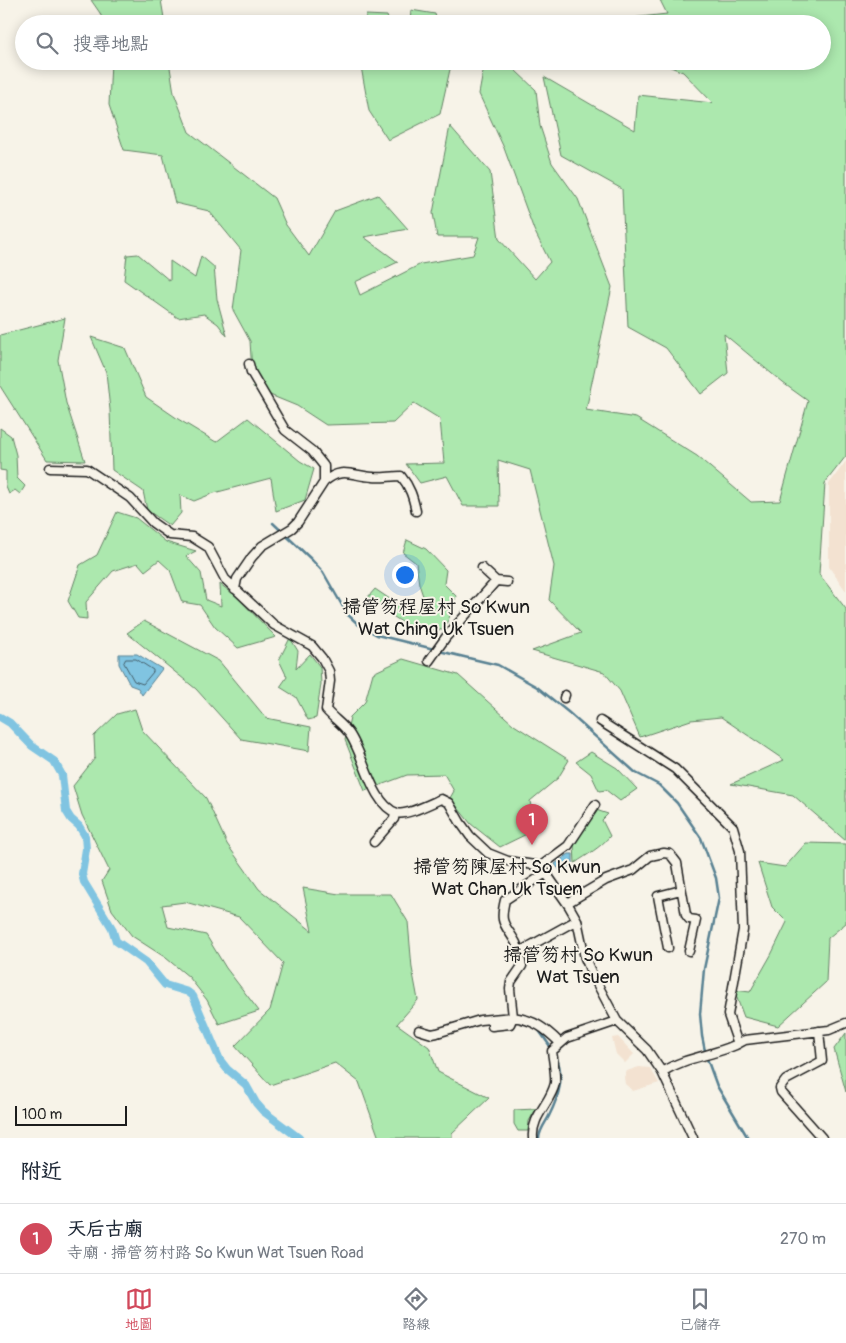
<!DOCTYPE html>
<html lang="zh-TW">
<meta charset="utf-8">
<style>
body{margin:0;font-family:Pangolin,"LXGW WenKai TC",sans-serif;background:#f2f2f3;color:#1f2937}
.scale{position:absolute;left:15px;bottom:12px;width:112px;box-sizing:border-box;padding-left:5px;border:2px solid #1c1c1c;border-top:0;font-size:14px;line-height:18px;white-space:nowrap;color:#1c1c1c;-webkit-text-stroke:4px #f7f3e8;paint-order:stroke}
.you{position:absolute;left:404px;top:574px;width:18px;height:18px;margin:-12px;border:4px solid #fff;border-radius:50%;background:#1a73e8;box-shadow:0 0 0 8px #1a73e833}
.badge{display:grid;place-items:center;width:32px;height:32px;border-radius:50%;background:#d1495b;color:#fff;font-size:16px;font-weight:700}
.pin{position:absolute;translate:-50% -41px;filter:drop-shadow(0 1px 2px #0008)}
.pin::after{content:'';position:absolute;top:26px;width:18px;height:15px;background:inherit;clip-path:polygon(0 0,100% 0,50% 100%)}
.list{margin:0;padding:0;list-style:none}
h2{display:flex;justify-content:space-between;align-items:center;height:65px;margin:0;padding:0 20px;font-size:21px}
h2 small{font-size:16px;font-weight:400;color:#747a83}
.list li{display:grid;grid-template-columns:32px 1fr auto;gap:15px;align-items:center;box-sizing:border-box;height:70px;padding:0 20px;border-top:1px solid #e0e1e3}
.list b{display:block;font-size:19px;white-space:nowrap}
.list p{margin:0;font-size:16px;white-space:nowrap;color:#747a83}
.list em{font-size:16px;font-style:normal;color:#747a83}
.icon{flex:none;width:28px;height:28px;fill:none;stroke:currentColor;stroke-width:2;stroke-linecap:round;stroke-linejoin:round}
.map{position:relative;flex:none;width:846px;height:1138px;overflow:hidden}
.search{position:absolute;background:#fff;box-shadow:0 2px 12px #0003;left:15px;right:15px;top:15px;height:55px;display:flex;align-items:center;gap:12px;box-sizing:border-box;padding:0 18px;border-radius:28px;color:#747a83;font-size:19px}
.sheet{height:135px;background:#fff}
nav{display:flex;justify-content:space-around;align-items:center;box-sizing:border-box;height:70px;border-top:1px solid #e0e1e3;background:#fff;font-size:14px;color:#747a83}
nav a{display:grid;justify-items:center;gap:2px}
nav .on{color:#d1495b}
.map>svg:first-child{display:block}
</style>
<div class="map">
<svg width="846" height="1138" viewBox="0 0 846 1138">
<rect width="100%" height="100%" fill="#f7f3e8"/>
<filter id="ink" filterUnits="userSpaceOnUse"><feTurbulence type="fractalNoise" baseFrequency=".02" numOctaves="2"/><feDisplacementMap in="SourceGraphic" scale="10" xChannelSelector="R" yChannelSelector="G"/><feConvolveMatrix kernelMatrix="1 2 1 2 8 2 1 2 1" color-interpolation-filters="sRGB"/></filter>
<g filter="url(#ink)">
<path fill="#f3e2d1" d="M 846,461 L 846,591 L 829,567 L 829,484 Z
M 618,1037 L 634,1054 L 625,1063 L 616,1054 L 612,1038 Z
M 639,1067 L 650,1068 L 659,1083 L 633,1091 L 625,1084 L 624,1077 L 627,1071 Z"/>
<path fill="#ace8ae" stroke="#648265" d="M 91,0 L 161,0 L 165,24 L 104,24 L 100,13 Z
M 660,0 L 846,0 L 846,456 L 825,483 L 819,574 L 846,609 L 846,841 L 793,795 L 731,784 L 784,760 L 721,717 L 691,720 L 640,737 L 620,691 L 604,672 L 532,651 L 581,633 L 549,600 L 554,566 L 530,470 L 498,460 L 499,506 L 463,506 L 447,476 L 420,483 L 406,464 L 444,463 L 440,419 L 414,403 L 393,423 L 326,425 L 297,406 L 253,388 L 250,341 L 233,310 L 241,250 L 209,211 L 175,203 L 163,155 L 124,150 L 109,105 L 111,61 L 169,61 L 174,93 L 189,132 L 274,198 L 286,225 L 309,256 L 335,211 L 378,195 L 408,229 L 364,237 L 398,262 L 355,282 L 360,295 L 421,264 L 473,255 L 479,237 L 437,237 L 433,213 L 450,126 L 490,172 L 499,239 L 535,279 L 550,262 L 534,230 L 504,148 L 479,94 L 485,61 L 515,70 L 536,90 L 540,126 L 552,163 L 578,199 L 612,287 L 586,410 L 636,418 L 697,456 L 751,502 L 780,501 L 808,401 L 783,383 L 724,334 L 728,373 L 701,394 L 666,348 L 628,327 L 622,189 L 561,155 L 544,77 L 635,130 L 638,95 L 713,103 L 683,72 L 656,61 L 822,61 L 822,24 L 614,24 L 613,20 L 667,14 Z
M 411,10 L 435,14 L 438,24 L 410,24 Z
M 366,15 L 387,16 L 390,24 L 365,24 Z
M 360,61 L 450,61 L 451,65 L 440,114 L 388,140 L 369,111 Z
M 138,254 L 170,281 L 170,261 L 195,278 L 201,256 L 214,267 L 217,299 L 227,336 L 218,324 L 204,314 L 178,318 L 124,280 L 127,255 Z
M 65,318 L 58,360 L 66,403 L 85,461 L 47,460 L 0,386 L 0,335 Z
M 91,337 L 125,348 L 146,397 L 178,419 L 216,442 L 248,418 L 300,461 L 314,469 L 305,500 L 276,511 L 271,478 L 214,493 L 194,501 L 180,495 L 181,513 L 170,526 L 147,510 L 143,491 L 112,470 L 110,410 L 106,372 Z
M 0,428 L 11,436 L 16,455 L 17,478 L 25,486 L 20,494 L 15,490 L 9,494 L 6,487 L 6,471 L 0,470 Z
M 117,512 L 136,518 L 166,542 L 196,551 L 186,556 L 201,573 L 206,600 L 221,606 L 220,584 L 236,596 L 276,637 L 238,648 L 215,627 L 200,605 L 182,602 L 170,570 L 159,560 L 145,571 L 138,563 L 113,571 L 86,602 L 87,619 L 78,618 L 68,601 L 80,565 L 97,555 Z
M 407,540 L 426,549 L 446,570 L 444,584 L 456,596 L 451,614 L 443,630 L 411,628 L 391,615 L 368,597 L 375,589 L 409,612 L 426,605 L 419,584 L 416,563 L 403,553 Z
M 144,621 L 219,661 L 266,718 L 311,727 L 309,751 L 241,739 L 196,689 L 127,633 Z
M 290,638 L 298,651 L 296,669 L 310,654 L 320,667 L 321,684 L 316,718 L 308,720 L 296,697 L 280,687 L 287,677 L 279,660 Z
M 403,659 L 458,675 L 514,725 L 569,760 L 558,778 L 530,801 L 535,830 L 500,847 L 471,824 L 450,798 L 454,791 L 444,774 L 407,775 L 365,791 L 345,740 L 350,717 L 365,702 L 373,673 Z
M 135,709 L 142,730 L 206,798 L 227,844 L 259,889 L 312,931 L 303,888 L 339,894 L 391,894 L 408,922 L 412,968 L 418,1000 L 397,1024 L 429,1047 L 438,1072 L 489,1098 L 452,1133 L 452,1138 L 379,1138 L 359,1082 L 335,1063 L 270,1085 L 235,1046 L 270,1010 L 283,963 L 239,917 L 185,902 L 162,905 L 168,927 L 206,935 L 226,968 L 259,1011 L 219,1024 L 207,1000 L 189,977 L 166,958 L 132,936 L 112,910 L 102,881 L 109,870 L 82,815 L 73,786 L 95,758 L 94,736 L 117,714 Z
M 591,752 L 617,768 L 637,789 L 620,801 L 606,790 L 599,791 L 591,774 L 576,762 Z
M 596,810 L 608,814 L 602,820 L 610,836 C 600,848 588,854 575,863 L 574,844 Z
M 806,843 L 846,844 L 846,923 L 828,938 L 826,982 L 778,1026 L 744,1017 L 734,990 L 750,992 L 771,955 L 787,922 L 772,907 L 758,863 L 785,867 Z
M 846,1033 L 846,1092 L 834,1049 Z
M 536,1109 L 529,1121 L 528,1131 L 518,1131 L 514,1124 L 514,1110 Z"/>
<path fill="#80c4e1" stroke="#588192" d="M 119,654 L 137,654 L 162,669 L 142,695 L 138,688 L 130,685 L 119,664 Z
M 569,854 L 573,854 L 573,863 L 561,872 L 555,864 Z"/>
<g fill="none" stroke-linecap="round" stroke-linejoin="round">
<path stroke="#445f6b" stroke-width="1" d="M 126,659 L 136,659 L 153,670 L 153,672 L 143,684 L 134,681 L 124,663 Z"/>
<path stroke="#588192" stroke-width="2.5" d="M 273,523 L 312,560 L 323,572 L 347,614 L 359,625 L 377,635 L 434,649
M 439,651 L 498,665 L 537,687 L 568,712 L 636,773 L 659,785 L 677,803 L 701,838 L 716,878 L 719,898 L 704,969 L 700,1014 L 702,1036 L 706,1056 L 717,1086 L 748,1138
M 538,1029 L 552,1049
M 539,1138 C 540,1129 545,1124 549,1116 C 559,1096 565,1077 556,1056"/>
<path stroke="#80c4e1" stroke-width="8" d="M 0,717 L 10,723 L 32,746 L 54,761 L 62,775 L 66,811 L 71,819 L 79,826 L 85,836 L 86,849 L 82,874 L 84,882 L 112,928 L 116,941 L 146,962 L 165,985 L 188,992 L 193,996 L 220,1060 L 227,1069 L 246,1085 L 256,1103 L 263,1111 L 299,1138"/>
<g stroke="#1c1c1c" stroke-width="11">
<path id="minor" d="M 50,468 L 87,469 L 130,498 L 153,523 L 170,535 L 192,537 L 208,547 L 225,579 L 274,625 L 312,646 L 322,658 L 329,671 L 330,681 L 326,710 C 333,718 342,724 348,732 C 363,750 371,805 397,813 C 407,816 431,803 441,799 L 449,803 L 460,822 L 470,836 L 488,853 L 508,861 L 541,866 L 568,846 L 595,805
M 324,482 C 342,466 352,476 373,477 C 382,478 391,476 401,476 C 410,487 413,497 416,511
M 482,568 L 496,581 L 507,582
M 235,589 L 237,579 L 252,557 L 262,546 L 292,528 L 298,522 L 324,482 L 324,466 L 312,451 L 285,430 L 251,372 L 249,364
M 429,661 L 446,637 L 496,581
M 564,698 L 565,695
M 600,721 L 675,769 L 733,827 L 740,851 L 743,930 L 728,1015 L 738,1044
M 374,842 L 394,819 L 395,812
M 541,866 L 569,906 L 577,920 L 585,958 L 592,974 L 617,1021 L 647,1050 L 662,1072 L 693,1138
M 546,873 L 505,900 C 499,925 505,923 516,943 C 519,950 520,958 522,966 L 511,982 L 510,989 L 513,1017 C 534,1020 545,1028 560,1043
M 567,903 L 606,880 L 633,870 L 650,856 L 664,853 L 670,854 L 677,863 L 686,915 L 689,919 L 696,920 L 689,951
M 668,948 L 658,896 L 681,890
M 519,952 L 577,920
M 419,1030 L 432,1034 L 437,1033 L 480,1020 L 513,1017 L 510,1024 L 492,1026
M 819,1031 L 822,1061 L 786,1080 L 780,1088 L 781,1092 L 822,1138
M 662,1072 C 688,1055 719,1056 745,1040 L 829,1030 L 846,1023
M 533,1138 C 531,1116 551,1103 555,1083 C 556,1073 553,1060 552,1051 L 567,1038 L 617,1021"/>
</g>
<use href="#minor" stroke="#f7f3e8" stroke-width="8"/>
</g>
</g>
<g text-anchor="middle" stroke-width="4" stroke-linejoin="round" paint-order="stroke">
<g font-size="19" fill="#1c1c1c" stroke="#f7f3e8">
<text x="436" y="613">掃管笏程屋村 So Kwun<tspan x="436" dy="22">Wat Ching Uk Tsuen</tspan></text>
<text x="507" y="873">掃管笏陳屋村 So Kwun<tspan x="507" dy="22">Wat Chan Uk Tsuen</tspan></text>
<text x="578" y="961">掃管笏村 So Kwun<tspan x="578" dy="22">Wat Tsuen</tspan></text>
</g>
</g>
</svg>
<div class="scale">100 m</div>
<div class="you"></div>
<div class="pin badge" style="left:532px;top:845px">1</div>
<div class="search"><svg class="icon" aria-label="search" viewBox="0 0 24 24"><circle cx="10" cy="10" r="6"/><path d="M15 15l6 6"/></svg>搜尋地點</div>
</div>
<section class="sheet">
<h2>附近<small></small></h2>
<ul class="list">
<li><span class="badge">1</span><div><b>天后古廟</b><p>寺廟 · 掃管笏村路 So Kwun Wat Tsuen Road</p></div><em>270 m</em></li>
</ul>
</section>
<nav>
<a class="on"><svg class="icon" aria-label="map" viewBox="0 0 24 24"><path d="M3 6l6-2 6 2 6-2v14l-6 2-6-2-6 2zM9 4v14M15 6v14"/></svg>地圖</a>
<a><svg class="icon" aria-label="directions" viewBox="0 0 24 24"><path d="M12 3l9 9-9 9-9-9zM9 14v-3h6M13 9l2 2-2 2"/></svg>路線</a>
<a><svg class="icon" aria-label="saved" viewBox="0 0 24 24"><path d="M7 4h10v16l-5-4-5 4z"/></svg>已儲存</a>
</nav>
